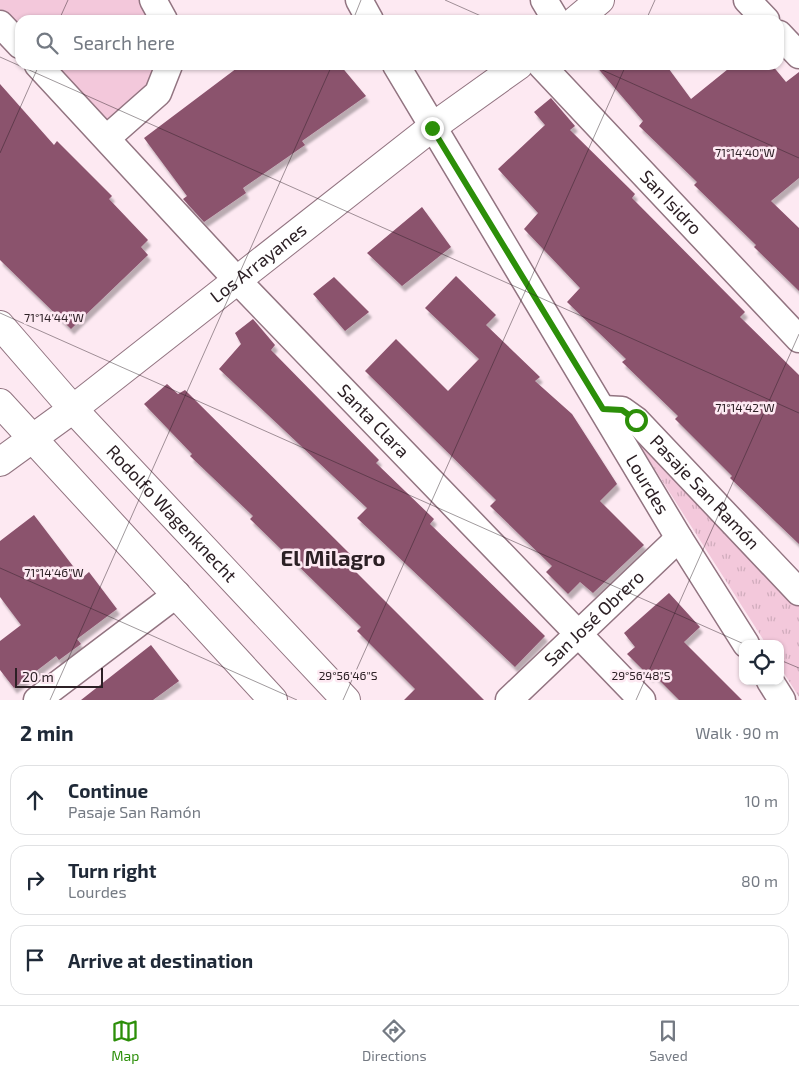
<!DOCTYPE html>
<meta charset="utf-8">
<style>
body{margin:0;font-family:"Exo 2",sans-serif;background:#f2f2f3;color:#1f2937}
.controls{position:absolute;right:15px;bottom:15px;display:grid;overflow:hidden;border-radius:10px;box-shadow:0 1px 4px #0004}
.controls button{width:45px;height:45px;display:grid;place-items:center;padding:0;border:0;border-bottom:1px solid #e0e1e3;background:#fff;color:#1f2937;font:25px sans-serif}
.scale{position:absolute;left:15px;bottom:12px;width:88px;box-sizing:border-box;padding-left:5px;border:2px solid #2c2025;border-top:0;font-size:14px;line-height:18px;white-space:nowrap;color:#2c2025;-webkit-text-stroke:4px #fde9f2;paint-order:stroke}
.stop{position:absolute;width:15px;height:15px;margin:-11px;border:4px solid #2c8f09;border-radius:50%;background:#fff}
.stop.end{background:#2c8f09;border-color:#fff;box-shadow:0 1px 5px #0008}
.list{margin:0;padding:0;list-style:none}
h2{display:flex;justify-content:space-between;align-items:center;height:65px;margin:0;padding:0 20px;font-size:21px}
h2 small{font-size:16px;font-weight:400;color:#747a83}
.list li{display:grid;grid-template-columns:32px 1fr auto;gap:15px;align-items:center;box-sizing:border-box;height:70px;margin:0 10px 10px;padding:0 10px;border:1px solid #e0e1e3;border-radius:15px}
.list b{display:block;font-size:19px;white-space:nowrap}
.list p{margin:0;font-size:16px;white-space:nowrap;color:#747a83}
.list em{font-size:16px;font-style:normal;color:#747a83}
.icon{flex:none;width:28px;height:28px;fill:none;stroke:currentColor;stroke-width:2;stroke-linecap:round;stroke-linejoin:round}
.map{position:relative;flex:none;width:799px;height:700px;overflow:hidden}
.search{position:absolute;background:#fff;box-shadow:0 1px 4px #0004;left:15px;right:15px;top:15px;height:55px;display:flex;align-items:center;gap:12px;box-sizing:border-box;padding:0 18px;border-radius:15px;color:#747a83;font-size:19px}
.sheet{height:305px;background:#fff}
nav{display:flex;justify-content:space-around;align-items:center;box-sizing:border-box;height:70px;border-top:1px solid #e0e1e3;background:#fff;font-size:14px;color:#747a83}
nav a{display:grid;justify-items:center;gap:2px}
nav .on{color:#2c8f09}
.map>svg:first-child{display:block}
</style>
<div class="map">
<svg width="799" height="700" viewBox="0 0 799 700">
<defs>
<pattern id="grass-tufts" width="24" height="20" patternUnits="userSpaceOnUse" patternTransform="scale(1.25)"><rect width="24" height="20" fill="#f3c8db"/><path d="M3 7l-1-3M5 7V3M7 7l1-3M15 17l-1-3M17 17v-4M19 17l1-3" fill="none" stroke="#d0acbc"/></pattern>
<filter id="shadow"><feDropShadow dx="3" dy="5.5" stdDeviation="1" flood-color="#0004"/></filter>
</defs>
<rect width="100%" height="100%" fill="#fde9f2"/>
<path fill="url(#grass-tufts)" d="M 635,438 L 799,603 L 799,697 L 780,667 L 780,644 L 766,644 Z"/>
<path fill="#f3c8db" d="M 0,0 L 141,0 L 153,20 L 20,20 L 20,30 L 0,9 Z
M 53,65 L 157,65 L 149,86 L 108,123 Z"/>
<path fill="#8b526d" filter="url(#shadow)" d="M 241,65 L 340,65 L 366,96 L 302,141 L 305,145 L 243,188 L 246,193 L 204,222 L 183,199 L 187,196 L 144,138 Z
M 595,65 L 666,65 L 691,99 L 733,65 L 772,65 L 786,82 L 799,72 L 799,178 L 771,201 L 799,228 L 799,291 L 754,247 L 756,245 L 694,185 L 697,182 L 639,126 L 643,121 Z
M 0,84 L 54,145 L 57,141 L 112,196 L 109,199 L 148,240 L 141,247 L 148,255 L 71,329 L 0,260 Z
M 551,98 L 575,126 L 570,130 L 635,194 L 632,198 L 745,312 L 740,317 L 799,375 L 799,544 L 730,478 L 732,476 L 675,419 L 678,416 L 622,362 L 626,359 L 567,302 L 580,288 L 524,229 L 538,213 L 498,169 L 545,125 L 534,112 Z
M 422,207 L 451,247 L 402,286 L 367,253 Z
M 456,276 L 496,315 L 486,325 L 540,377 L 535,381 L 572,414 L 617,484 L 600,501 L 644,545 L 593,593 L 580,582 L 568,594 L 546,572 L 552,566 L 490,506 L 496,500 L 365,371 L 396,339 L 448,391 L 479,359 L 425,308 Z
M 334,277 L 369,312 L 345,331 L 313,294 Z
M 253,319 L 275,345 L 271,350 L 379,460 L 376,463 L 434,519 L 430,524 L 545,636 L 515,667 L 357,518 L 367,508 L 219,369 L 241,344 L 235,333 Z
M 167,384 L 178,394 L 185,390 L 350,554 L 344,560 L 484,700 L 404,700 L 415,689 L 357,631 L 361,627 L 250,519 L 253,516 L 190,456 L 192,454 L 144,404 Z
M 34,515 L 82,578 L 89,572 L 117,609 L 77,639 L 81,644 L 59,660 L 56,656 L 14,688 L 0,670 L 0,641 L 21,625 L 0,597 L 0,541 Z
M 669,593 L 700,627 L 684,642 L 742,700 L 679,700 L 653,674 L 650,677 L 627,654 L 635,647 L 624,633 Z
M 151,645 L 179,681 L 153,700 L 81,700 Z"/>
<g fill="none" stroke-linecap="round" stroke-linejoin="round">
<g stroke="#927481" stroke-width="29">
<g id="minor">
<path d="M 153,0 L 164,20"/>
<path d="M 359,0 L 370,20"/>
<path d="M 544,0 L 556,20"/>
<path d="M 747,0 L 766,20"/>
<path d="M 0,24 L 20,45"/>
<path d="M 779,34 L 799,55"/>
<path id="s1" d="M 38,65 L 236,279 L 642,700"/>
<path id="s2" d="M 396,65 L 679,538 L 746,644"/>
<path id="s3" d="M 541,65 L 799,339"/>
<path d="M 107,138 L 158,93 L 169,65"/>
<path id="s4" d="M 603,409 L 622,410 L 636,420 L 799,592"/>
<path d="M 770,681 L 782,700"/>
<path d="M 37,700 L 177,594"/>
<path id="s5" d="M 509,700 L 679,538"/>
</g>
</g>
<g stroke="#927481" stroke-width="30">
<g id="tertiary">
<path d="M 576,20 L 600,0"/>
<path id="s6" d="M 0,325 L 73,409 L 346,700"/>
<path d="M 0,403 L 273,700"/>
<path id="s7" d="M 0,462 L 73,409 L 431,128 L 519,65"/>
</g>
</g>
<use href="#minor" stroke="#fff" stroke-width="26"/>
<use href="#tertiary" stroke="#fff" stroke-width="28"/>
</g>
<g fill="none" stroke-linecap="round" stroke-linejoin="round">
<path stroke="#2c8f09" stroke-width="6" d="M 432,128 L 603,409 L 622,410 L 636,420"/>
</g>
<path fill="none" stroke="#2c2025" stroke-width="1" stroke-opacity="0.45" d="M 445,0 L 490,20M 59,20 L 68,0M 353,20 L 361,0M 646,20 L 655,0M 0,57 L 799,413M 591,65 L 799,158M 0,153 L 39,65M 0,313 L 744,644M 0,568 L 297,700M 780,660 L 799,668M 50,700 L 332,65M 343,700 L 626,65M 636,700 L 799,334"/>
<g text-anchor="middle" stroke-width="5" stroke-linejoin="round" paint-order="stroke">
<g font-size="18" fill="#2c2025" stroke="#fde9f2">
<text dy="6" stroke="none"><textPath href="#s3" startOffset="189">San Isidro</textPath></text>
<text dy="6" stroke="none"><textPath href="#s7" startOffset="326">Los Arrayanes</textPath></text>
<text dy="6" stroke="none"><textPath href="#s1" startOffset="489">Santa Clara</textPath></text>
<text dy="6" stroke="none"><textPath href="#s2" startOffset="489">Lourdes</textPath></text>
<text dy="6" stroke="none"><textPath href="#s4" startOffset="136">Pasaje San Ramón</textPath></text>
<text dy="6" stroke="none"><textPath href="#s6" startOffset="255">Rodolfo Wagenknecht</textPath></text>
<text dy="6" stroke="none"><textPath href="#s5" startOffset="118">San José Obrero</textPath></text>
</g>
<g font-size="22" font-weight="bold" fill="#2c2025" stroke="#fde9f2">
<text x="333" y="566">El Milagro</text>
</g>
</g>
<g font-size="12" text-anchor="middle" fill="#2c2025" stroke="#fde9f2" stroke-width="5" stroke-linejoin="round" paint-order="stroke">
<text x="745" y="157">71°14'40"W</text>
<text x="54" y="322">71°14'44"W</text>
<text x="745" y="412">71°14'42"W</text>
<text x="54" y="577">71°14'46"W</text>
<text x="348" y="680">29°56'46"S</text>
<text x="641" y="680">29°56'48"S</text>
</g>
</svg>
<div class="controls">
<button><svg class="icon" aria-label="locate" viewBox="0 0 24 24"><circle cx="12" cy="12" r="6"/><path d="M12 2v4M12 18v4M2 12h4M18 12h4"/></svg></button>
</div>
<div class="scale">20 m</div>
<div class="stop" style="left:636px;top:420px"></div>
<div class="stop end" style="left:432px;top:128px"></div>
<div class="search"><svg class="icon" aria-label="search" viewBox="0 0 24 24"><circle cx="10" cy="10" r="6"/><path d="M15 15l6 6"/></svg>Search here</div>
</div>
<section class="sheet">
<h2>2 min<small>Walk · 90 m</small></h2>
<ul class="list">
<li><svg class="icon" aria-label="ahead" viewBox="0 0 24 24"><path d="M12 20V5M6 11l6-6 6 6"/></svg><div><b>Continue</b><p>Pasaje San Ramón</p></div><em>10 m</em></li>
<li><svg class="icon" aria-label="right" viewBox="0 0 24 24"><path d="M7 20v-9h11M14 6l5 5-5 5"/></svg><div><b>Turn right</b><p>Lourdes</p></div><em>80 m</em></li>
<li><svg class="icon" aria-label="arrive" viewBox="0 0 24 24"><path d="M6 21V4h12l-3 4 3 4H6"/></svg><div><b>Arrive at destination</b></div></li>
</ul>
</section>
<nav>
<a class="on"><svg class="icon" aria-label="map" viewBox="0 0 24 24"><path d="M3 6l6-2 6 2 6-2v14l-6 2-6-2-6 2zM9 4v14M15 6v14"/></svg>Map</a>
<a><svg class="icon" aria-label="directions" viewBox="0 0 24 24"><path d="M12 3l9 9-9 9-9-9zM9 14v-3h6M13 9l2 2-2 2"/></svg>Directions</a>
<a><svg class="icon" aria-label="saved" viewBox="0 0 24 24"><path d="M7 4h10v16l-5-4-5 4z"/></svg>Saved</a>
</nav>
